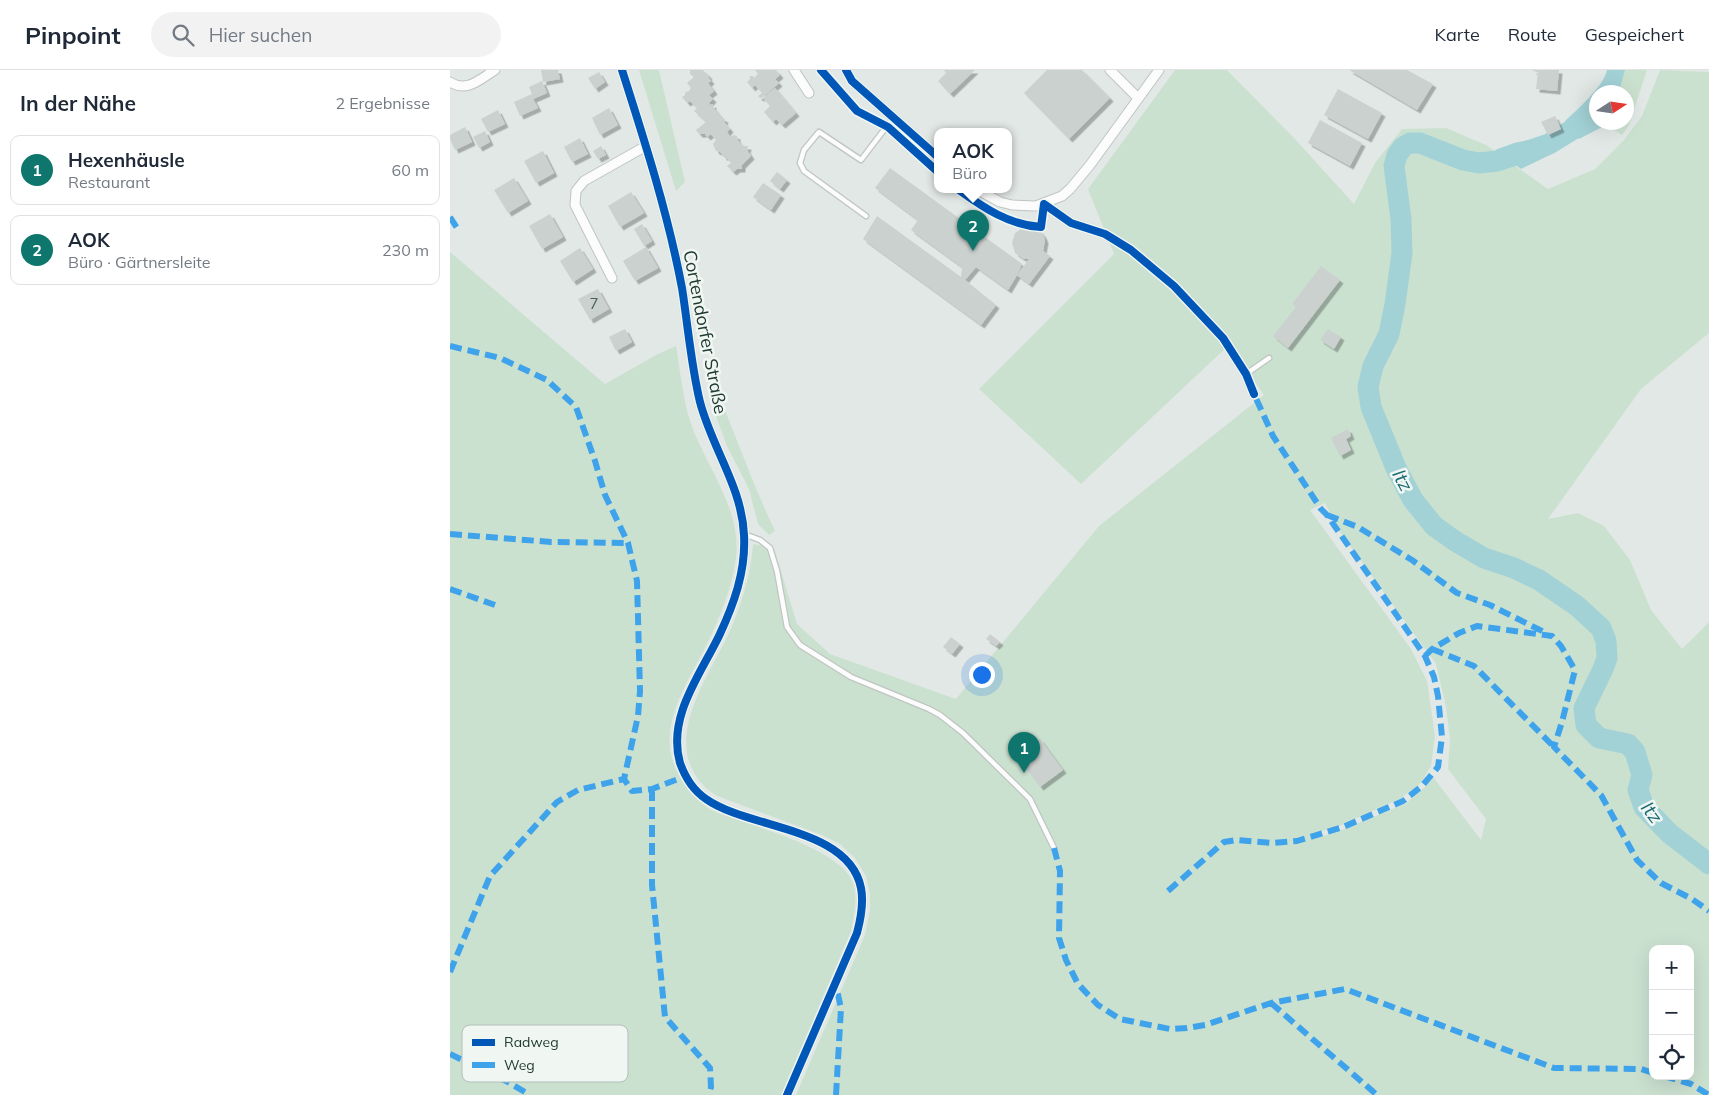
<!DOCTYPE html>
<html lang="de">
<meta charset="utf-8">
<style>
body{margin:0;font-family:Mulish,sans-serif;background:#f2f2f3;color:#1f2937}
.controls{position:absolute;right:15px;bottom:15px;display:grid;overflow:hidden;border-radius:10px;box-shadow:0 5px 20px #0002}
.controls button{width:45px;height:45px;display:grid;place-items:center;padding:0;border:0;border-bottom:1px solid #e0e1e3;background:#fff;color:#1f2937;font:25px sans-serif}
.compass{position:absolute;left:1139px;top:15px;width:45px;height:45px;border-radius:50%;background:#fff;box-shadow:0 5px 20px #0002;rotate:78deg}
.you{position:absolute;left:531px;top:604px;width:18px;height:18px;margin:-12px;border:4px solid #fff;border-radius:50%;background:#1a73e8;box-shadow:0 0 0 8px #1a73e833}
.badge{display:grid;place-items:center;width:32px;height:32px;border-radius:50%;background:#0f766e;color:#fff;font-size:16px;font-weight:700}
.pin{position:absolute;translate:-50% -41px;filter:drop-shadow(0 1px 2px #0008)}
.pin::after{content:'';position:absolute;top:26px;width:18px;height:15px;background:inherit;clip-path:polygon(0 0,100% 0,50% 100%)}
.popup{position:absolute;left:484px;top:58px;width:78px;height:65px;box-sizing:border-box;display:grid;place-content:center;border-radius:10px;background:#fff;filter:drop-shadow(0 1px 4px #0005);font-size:16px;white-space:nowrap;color:#747a83}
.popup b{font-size:19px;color:#1f2937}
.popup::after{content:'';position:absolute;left:50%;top:100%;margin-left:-10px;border:10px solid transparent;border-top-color:#fff}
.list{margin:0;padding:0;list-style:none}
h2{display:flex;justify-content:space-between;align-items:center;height:65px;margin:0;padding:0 20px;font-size:21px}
h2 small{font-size:16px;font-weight:400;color:#747a83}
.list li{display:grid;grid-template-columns:32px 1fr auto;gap:15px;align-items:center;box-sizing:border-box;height:70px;margin:0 10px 10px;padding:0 10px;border:1px solid #e0e1e3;border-radius:10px}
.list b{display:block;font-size:19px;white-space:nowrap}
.list p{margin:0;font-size:16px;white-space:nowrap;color:#747a83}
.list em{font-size:16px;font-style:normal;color:#747a83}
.icon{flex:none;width:28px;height:28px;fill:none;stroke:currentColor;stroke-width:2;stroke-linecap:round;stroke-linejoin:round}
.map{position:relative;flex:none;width:1259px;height:1025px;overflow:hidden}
header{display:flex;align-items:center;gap:30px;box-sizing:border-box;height:70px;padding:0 25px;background:#fff;border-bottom:1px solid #e0e1e3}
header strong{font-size:24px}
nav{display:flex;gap:28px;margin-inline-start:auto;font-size:18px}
.search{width:350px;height:45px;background:#f2f2f3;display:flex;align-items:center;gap:12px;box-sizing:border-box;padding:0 18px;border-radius:28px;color:#747a83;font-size:19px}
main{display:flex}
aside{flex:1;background:#fff}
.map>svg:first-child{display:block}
</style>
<header>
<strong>Pinpoint</strong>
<div class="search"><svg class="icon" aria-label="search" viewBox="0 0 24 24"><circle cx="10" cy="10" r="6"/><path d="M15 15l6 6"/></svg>Hier suchen</div>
<nav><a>Karte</a><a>Route</a><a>Gespeichert</a></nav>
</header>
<main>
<aside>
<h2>In der Nähe<small>2 Ergebnisse</small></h2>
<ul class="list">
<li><span class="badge">1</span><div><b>Hexenhäusle</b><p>Restaurant</p></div><em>60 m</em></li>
<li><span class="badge">2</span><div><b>AOK</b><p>Büro · Gärtnersleite</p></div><em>230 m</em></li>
</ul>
</aside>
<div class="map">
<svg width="1259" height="1025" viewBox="0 0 1259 1025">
<defs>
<filter id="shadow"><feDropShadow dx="3.5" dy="3.5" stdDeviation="0" flood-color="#0004"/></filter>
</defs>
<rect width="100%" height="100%" fill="#e2e8e5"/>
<path fill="#cbe1d0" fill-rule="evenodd" d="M 189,0 L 209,0 L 235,112 L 226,121 Z
M 725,0 L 777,0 L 844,68 L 904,134 L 925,93 L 952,59 L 996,58 L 1036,75 L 1098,119 L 1145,99 L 1174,70 L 1192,46 L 1210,0 L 1259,2 L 1259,263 L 1191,319 L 1098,449 L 1128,443 L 1154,456 L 1180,490 L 1201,540 L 1232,579 L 1259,552 L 1259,1025 L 346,1025 L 415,865 L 420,840 L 420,824 L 416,806 L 405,788 L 390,774 L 372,765 L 267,726 C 262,722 256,719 252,714 C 210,666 263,602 282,556 C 293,529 301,503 303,474 L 324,478 L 347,554 L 380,584 L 506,629 L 649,456 L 814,325 L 779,275 L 631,414 L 529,319 L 664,184 L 638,119 ZM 875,433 L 887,458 L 986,594 L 996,637 L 1000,670 L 998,699 L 1036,749 L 1031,770 L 983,707 L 974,718 L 955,734 L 894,759 L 864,769 L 860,765 L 892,755 L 951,728 L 970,714 L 981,696 L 985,666 L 977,611 L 961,579 L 860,440 ZM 1203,879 L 1240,879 L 1240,1006 L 1203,1006 Z
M 1175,0 L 1197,0 L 1179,55 L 1172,65 L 1156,55 L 1157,53 L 1176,52 L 1176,22 L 1169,22 Z
M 0,182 L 155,314 L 206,285 L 226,276 C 230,299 233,329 240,351 C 255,396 292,438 286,488 C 282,518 270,547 257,574 C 240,608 208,654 224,694 C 230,712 242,727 258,738 C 265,743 275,745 283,748 C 313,759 392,781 403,813 C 408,829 404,845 401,861 L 331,1025 L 0,1025 Z
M 264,314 C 285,363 302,413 325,461 L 319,465 L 308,454 L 299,419 L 277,376 L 259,327 Z"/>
<path fill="#a3d2d6" d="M 1157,0 L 1175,0 L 1169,22 L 1146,22 L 1146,52 L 1157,53 L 1156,55 L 1129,69 L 1115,51 C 1127,40 1154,16 1157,0 Z
M 1093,67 L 1102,84 L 1071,99 L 1045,80 L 1064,73 Z"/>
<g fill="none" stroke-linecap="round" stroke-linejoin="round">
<path stroke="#a3d2d6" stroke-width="21" d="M 1146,45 L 1099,74 L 1047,91 L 1029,93 L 1013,90 L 970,73 L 960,73 L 953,77 L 947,85 L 944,96 L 951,149 L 952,183 L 945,234 L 939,264 L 923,296 L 918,317 L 921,337 L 946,398 L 963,430 L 984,456 L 1005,471 L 1034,488 L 1064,498 L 1089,510 L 1127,536 L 1151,558 L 1156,571 L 1157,588 L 1153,599 L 1134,638 L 1136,655 L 1149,668 L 1178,674 L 1185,682 L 1192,705 L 1188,720 L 1194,737 L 1219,763 L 1259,794"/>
</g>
<path fill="#cbd1ce" filter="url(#shadow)" d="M 91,0 L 108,0 L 110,9 L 93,12 Z
M 240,0 L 253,0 L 259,6 L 258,7 L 261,11 L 258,13 L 264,21 L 259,25 L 263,29 L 259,33 L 260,35 L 263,34 L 263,37 L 272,48 L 275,49 L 274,52 L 280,59 L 277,62 L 281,68 L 283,65 L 287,66 L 287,69 L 290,73 L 294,76 L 298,76 L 297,80 L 301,86 L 292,95 L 292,99 L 287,99 L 283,102 L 277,96 L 281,93 L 276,87 L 273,87 L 273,85 L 270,82 L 266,81 L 263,74 L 266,70 L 261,64 L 257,67 L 255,64 L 249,64 L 246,60 L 256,52 L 244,41 L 247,38 L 240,31 L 237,33 L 232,27 L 235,25 L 236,21 L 238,22 L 241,18 L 237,13 L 244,7 L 240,4 Z
M 305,0 L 326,0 L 330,5 L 325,9 L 329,13 L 313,27 L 310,28 L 308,26 L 312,23 L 305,15 L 302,18 L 297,12 L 300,9 L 300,6 L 303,6 L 304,8 L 308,4 Z
M 494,0 L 525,0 L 500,24 L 488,11 L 496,3 Z
M 597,0 L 632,0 L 660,28 L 619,69 L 574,23 Z
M 899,0 L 957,0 L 983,14 L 967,40 Z
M 1083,0 L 1109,0 L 1107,21 L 1086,19 L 1088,2 L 1083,1 Z
M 149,2 L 155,12 L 145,19 L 138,8 Z
M 92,11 L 97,23 L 83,29 L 88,38 L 70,46 L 64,32 L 82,24 L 79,17 Z
M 325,18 L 346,43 L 332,55 L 326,49 L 323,52 L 314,42 L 320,36 L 313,28 Z
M 888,19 L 932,43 L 918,69 L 874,45 Z
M 159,38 L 168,55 L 150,65 L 142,48 Z
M 48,40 L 55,54 L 38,62 L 31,49 Z
M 1105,46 L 1111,59 L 1098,65 L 1091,52 Z
M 870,50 L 912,73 L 900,96 L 858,73 Z
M 15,57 L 22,72 L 5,80 L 0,69 L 0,65 Z
M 35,61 L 40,72 L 29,78 L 23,67 Z
M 130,68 L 138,84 L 122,92 L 114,77 Z
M 151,76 L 156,85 L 148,89 L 143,81 Z
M 93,81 L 104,103 L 86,113 L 74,91 Z
M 440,98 L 572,194 L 567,205 L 558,220 L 526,197 L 515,210 L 546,235 L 531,255 L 413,169 L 427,146 L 511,207 L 512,197 L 461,160 L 468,150 L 425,118 Z
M 327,102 L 337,110 L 330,119 L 320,111 Z
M 64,108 L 78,131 L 58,143 L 44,120 Z
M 313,113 L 331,125 L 321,140 L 303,127 Z
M 181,122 L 194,143 L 170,157 L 158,136 Z
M 100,144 L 113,167 L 92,179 L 79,156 Z
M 192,154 L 202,171 L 194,176 L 184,159 Z
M 579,156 L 589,160 L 593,165 L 595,170 L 593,181 L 600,186 L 579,214 L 567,205 L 579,189 L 574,189 L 565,183 L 562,173 L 565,163 L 574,157 Z
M 196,177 L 208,198 L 185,211 L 173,191 Z
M 130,178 L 143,199 L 123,212 L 110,191 Z
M 871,196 L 890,210 L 838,278 L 823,266 L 846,237 L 842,234 Z
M 148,219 L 159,239 L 140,250 L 128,229 Z
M 175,259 L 182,272 L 166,281 L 159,267 Z
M 878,259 L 891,267 L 884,279 L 870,270 Z
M 898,359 L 901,366 L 896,369 L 901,380 L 890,386 L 881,368 Z
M 540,564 L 550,572 L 546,576 L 536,569 Z
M 501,567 L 510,574 L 502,584 L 493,577 Z
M 590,669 L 613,700 L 590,717 L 567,686 Z"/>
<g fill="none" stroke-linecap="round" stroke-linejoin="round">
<g stroke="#bfc5c2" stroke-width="7">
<path id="lane" d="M 416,146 L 354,101 L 350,93 L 354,80 L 369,62 L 411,90 L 443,48
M 796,304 L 819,288
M 294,464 L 310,470 L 320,478 L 327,501 L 337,557 L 350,575 L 401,607 L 479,639 L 490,645 L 513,663 L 580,729 L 604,778"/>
</g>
<g stroke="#bfc5c2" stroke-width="11">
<path id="street" d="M 172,0 C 195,72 218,144 232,218 C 238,256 241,295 250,332 C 262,378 292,417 294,465 C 296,501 284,534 269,566 C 250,605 217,647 230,693 C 235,707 244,721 256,729 C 298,759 399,757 411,818 C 414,833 411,848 407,863 L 337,1025
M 344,0 L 359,23
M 396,0 L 402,11 L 488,87
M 660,0 L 688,28
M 0,12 C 17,23 30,9 45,0
M 528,120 L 550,132 L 562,135 L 586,136 L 612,126 L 620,119 L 640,95 L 709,0
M 594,134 L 621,153 L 655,164 L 681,180 L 724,216 L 773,268 L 796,304 L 804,324
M 162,208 L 125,135 L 126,121 L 134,111 L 196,76"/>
</g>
<use href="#lane" stroke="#fbfcfb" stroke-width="4.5"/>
<use href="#street" stroke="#fbfcfb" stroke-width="9"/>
<path stroke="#3ea3eb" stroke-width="6" stroke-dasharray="12 6" stroke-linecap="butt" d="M 0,147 L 7,158
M 0,276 L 50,288 L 97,310 L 126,337 L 145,391 L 155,425 L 178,473 L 187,511 L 190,621 L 188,646 L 174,709 L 182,721 L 202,719 L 236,706
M 877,445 L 908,457 L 962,490 L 1007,523 L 1040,535 L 1096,563
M 0,464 L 101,472 L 178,473
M 0,519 L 45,535
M 982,579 L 1024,596 L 1104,677
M 975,586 L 982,579 L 1009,563 L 1027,556 L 1102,566 L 1111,576 L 1125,600 L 1112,652 L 1104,677 L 1151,725 L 1187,790 L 1211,813 L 1242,829 L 1259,841
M 202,719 L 202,815 L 215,947 L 260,998 L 261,1017 L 259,1025
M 604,778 L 610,801 L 609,868 L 616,890 L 628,914 L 648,935 L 670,949 L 720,959 L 737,958 L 755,955 L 821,933 L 895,919 L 1104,998 L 1191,999 L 1203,1003
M 718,821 L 774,772 L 787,770 L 822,773 L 847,771 L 893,757 L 953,731 L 972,716 L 988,697 L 992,667 L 988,626 L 984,607 L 975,586 L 877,445 L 871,439 L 823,366 L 804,324
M 0,902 L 40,806 L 107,732 L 128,720 L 174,709
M 821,933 L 927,1025
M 0,984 L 58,1012 L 80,1025
M 1214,1006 L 1241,1014 L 1259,1025
M 386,1025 L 391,938 L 386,916"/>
<g stroke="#f0f7f3" stroke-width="11">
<path id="cycleway" d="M 172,0 C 195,72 218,144 232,218 C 238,256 241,295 250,332 C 262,378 292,417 294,465 C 296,501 284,534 269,566 C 250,605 217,647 230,693 C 235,707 244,721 256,729 C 298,759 399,757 411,818 C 414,833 411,848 407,863 L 337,1025
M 371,0 L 407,41 L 438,57 L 488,102
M 396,0 L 402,11 L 488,87
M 509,120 C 534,138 559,155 591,157 L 594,134 L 621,153 L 655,164 L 681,180 L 724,216 L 773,268 L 796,304 L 804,324"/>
</g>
<use href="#cycleway" stroke="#0057b8" stroke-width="8"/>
</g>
<g text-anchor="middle" stroke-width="5" stroke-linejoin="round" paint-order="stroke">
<g font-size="15" fill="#4c605a">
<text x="144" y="239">7</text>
</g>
<g font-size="18" fill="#213a32" stroke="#f0f7f3">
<text transform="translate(255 262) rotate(79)" y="6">Cortendorfer Straße</text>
</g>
<g font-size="19" font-style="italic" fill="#1c6c75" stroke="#f0f7f3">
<text transform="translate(953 410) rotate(62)" y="7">Itz</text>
<text transform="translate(1202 742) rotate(53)" y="7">Itz</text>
</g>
</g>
<rect x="12" y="955" width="166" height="57" rx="8" fill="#f0f7f3" stroke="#b2beb9" stroke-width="1"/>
<rect x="22" y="969" width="23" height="7" fill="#0057b8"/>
<rect x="22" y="992" width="23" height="6" fill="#3ea3eb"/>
<g font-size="14" fill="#213a32">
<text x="54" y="977">Radweg</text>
<text x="54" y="1000">Weg</text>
</g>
</svg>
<div class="controls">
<button>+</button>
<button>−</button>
<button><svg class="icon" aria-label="locate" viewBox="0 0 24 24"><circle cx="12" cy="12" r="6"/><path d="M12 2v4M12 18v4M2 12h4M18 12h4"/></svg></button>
</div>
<svg class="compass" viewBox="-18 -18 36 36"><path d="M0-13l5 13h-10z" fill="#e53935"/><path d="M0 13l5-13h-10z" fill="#747a83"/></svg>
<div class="you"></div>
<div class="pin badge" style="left:574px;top:703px">1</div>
<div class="pin badge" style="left:523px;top:181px">2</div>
<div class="popup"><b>AOK</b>Büro</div>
</div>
</main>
